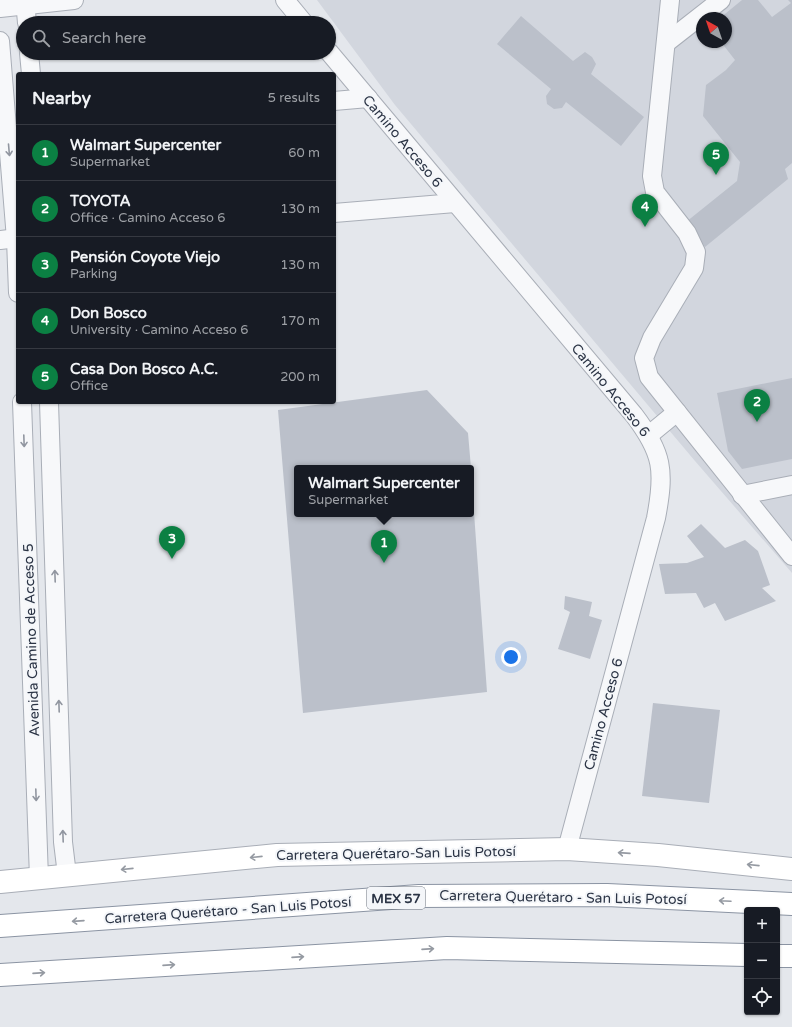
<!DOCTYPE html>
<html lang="en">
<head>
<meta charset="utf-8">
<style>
	:root { --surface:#171b24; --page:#20242c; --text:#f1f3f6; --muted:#9ea1a6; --line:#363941; --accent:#0b8043 }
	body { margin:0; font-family:"Varela Round",sans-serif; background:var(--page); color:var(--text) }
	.controls { position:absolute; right:12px; bottom:12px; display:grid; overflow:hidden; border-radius:4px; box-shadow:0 1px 3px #0004 }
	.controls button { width:36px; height:36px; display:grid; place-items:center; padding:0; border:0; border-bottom:1px solid var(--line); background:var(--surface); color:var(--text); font:20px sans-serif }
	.compass { position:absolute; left:696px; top:12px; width:36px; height:36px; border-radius:50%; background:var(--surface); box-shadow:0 1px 3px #0004; rotate:320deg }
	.you { position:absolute; left:511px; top:657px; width:14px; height:14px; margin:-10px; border:3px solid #fff; border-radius:50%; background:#1a73e8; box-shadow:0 0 0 6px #1a73e833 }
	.badge { display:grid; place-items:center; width:26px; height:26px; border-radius:50%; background:var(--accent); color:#fff; font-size:13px; font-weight:700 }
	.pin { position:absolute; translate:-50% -33px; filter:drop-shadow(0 1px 2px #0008) }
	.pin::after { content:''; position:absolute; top:21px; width:14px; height:12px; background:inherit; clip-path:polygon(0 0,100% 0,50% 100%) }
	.popup { position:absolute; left:294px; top:465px; width:180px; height:52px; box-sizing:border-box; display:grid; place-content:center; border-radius:4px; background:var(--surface); filter:drop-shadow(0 1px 3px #0005); font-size:13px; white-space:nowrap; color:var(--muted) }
	.popup b { font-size:15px; color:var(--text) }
	.popup::after { content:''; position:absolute; left:50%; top:100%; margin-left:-8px; border:8px solid transparent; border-top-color:var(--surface) }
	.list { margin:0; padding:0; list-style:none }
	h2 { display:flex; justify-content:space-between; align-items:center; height:52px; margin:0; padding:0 16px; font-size:17px }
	h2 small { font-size:13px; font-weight:400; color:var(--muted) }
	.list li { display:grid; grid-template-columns:26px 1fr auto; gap:12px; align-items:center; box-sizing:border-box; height:56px; padding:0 16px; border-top:1px solid var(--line) }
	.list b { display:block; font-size:15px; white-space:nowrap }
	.list p { margin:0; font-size:13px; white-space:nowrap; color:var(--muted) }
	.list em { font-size:13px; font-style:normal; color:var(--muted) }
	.icon { flex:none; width:22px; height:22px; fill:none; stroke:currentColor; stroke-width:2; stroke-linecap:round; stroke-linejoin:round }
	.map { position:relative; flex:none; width:792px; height:1027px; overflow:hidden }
	.search { position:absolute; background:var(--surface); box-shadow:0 1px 3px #0004; left:16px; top:16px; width:320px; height:44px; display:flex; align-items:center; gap:10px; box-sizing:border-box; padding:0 14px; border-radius:22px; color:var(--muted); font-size:15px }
	.panel { position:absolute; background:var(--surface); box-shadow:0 1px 3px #0004; left:16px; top:72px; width:320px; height:332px; border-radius:4px }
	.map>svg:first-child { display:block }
	.built { fill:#d2d6de; fill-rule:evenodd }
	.building { fill:#bbc0ca }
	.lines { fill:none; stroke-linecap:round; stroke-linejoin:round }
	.minor-casing { stroke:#a9aeb7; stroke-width:20 }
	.secondary-casing { stroke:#a9aeb7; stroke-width:24 }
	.trunk-casing { stroke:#8b94a3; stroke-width:24 }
	.minor { stroke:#f7f8fa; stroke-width:18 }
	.secondary { stroke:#fff; stroke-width:22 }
	.trunk { stroke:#fff; stroke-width:22 }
	.oneway { stroke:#9196a0 }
	.oneway2 { stroke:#959aa2 }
	.labels { text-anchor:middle; stroke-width:4; stroke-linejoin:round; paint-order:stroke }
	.shield { fill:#f4f6f9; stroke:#676e7b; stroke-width:1 }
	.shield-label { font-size:13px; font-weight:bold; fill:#2b3445 }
	.street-label { font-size:14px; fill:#2b3445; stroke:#f4f6f9 }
</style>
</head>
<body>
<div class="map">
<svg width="792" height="1027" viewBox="0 0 792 1027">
	<rect width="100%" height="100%" fill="#e4e7ec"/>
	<path class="built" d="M 317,0 L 792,0 L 792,573 L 695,461 L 395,105 ZM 702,18 L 726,18 L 726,42 L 702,42 Z"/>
	<g class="building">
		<path d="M 742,0 L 758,0 L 772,17 L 791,3 L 788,0 L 792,0 L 792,163 L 785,169 L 788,179 L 705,247 L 686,222 L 737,181 L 740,162 L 703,116 L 706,85 L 726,70 L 735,60 L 721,42 L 726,42 L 726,18 L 720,18 Z"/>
		<path d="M 521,16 L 573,61 L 585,52 L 592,57 L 596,64 L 591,74 L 644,117 L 621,146 L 566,102 L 562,108 L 554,109 L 547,104 L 546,96 L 551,89 L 497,44 Z"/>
		<path d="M 792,378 L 792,459 L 742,469 L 728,451 L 717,393 Z"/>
		<path d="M 427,390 L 468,433 L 471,468 L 297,468 L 297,514 L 471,514 L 472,485 L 487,692 L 303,713 L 278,410 Z"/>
		<path d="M 701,524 L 725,548 L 745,540 L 758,551 L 770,585 L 762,588 L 776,601 L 725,621 L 715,603 L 704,608 L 696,593 L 665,594 L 659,564 L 687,563 L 704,557 L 687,536 Z"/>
		<path d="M 565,596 L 592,602 L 589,616 L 602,620 L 590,659 L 558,649 L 570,612 L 564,609 Z"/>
		<path d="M 653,703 L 720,710 L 709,803 L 642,796 Z"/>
	</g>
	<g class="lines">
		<g class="minor-casing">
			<g id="minor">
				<path d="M 25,0 L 27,23"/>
				<path d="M 285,0 L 304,23"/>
				<path d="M 670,0 L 652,176 L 655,192 L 687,233 L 696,252 L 694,268 L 652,338 L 644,358 L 649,377 L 792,556"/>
				<path d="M 0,8 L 74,0"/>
				<path d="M 0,41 L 16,239 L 18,293"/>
				<path d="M 666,43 L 721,0"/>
				<path d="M 329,52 L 634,415 C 663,453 665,471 656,518 L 567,849"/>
				<path d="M 29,53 L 31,74"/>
				<path d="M 334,101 L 368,98"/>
				<path d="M 334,213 L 455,203"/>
				<path d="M 0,240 L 18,238"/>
				<path d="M 22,402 L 39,878"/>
				<path d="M 49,402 L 63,842 L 67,875"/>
				<path d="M 649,435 L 677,412"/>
				<path d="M 742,495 L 792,485"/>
			</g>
		</g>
		<g class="secondary-casing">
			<path id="secondary" d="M 0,882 L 277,855 L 567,849 L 658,855 L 792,869"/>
		</g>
		<g class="trunk-casing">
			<g id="trunk">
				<path d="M 0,926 L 419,896 L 607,895 L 792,904"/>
				<path d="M 777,956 L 792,956"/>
				<path d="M 0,975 L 447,948 L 747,955"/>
			</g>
		</g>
		<use href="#minor" class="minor"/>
		<use href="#secondary" class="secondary"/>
		<use href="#trunk" class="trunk"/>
	</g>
	<defs><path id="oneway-shaft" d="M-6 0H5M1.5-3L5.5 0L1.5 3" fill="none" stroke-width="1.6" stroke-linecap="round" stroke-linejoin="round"/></defs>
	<g class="oneway">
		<use href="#oneway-shaft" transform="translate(9 150) rotate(85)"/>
		<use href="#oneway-shaft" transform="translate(24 441) rotate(88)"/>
		<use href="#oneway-shaft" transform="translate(55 576) rotate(-92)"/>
		<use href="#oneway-shaft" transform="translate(59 706) rotate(-92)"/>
		<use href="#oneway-shaft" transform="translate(36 795) rotate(88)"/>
		<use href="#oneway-shaft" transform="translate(63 836) rotate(-92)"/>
	</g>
	<g class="oneway2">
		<use href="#oneway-shaft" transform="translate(624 853) rotate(-176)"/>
		<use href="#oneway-shaft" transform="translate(256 857) rotate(174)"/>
		<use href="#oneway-shaft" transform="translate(753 865) rotate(-174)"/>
		<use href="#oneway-shaft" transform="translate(127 869) rotate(174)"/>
		<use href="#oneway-shaft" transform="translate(725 901) rotate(-177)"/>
		<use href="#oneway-shaft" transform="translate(78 921) rotate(176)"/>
		<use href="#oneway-shaft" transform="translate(428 949) rotate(-4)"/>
		<use href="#oneway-shaft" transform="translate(298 957) rotate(-4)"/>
		<use href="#oneway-shaft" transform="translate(169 965) rotate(-4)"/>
		<use href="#oneway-shaft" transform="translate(39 973) rotate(-4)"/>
	</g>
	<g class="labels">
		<rect class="shield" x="367" y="887" width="58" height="22" rx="3"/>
		<g class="shield-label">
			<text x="396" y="903">MEX 57</text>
		</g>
		<g class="street-label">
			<text transform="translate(403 141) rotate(50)" y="5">Camino Acceso 6</text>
			<text transform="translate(611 390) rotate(51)" y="5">Camino Acceso 6</text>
			<text transform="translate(31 640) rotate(-92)" y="5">Avenida Camino de Acceso 5</text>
			<text transform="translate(603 714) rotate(-75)" y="5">Camino Acceso 6</text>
			<text transform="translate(396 853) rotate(-1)" y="5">Carretera Querétaro-San Luis Potosí</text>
			<text transform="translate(563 897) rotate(1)" y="5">Carretera Querétaro - San Luis Potosí</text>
			<text transform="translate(228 910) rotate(-4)" y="5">Carretera Querétaro - San Luis Potosí</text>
		</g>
	</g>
</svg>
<div class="controls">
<button>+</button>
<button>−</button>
<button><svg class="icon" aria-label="locate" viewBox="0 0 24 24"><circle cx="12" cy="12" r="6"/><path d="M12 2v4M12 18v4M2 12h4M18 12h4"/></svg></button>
</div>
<svg class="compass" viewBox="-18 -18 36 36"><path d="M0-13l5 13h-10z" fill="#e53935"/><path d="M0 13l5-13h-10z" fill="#9ea1a6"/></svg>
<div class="you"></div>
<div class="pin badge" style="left:384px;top:563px">1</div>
<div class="popup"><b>Walmart Supercenter</b>Supermarket</div>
<div class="pin badge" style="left:757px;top:422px">2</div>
<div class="pin badge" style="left:172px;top:559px">3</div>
<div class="pin badge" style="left:645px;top:227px">4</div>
<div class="pin badge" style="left:716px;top:175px">5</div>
<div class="search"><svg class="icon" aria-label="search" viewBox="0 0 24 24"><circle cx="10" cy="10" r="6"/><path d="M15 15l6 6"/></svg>Search here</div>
<section class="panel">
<h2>Nearby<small>5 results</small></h2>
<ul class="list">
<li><span class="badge">1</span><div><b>Walmart Supercenter</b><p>Supermarket</p></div><em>60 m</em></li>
<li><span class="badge">2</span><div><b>TOYOTA</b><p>Office · Camino Acceso 6</p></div><em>130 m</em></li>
<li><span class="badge">3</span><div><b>Pensión Coyote Viejo</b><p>Parking</p></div><em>130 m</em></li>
<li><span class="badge">4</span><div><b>Don Bosco</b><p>University · Camino Acceso 6</p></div><em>170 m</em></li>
<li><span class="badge">5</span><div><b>Casa Don Bosco A.C.</b><p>Office</p></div><em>200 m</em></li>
</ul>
</section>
</div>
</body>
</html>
